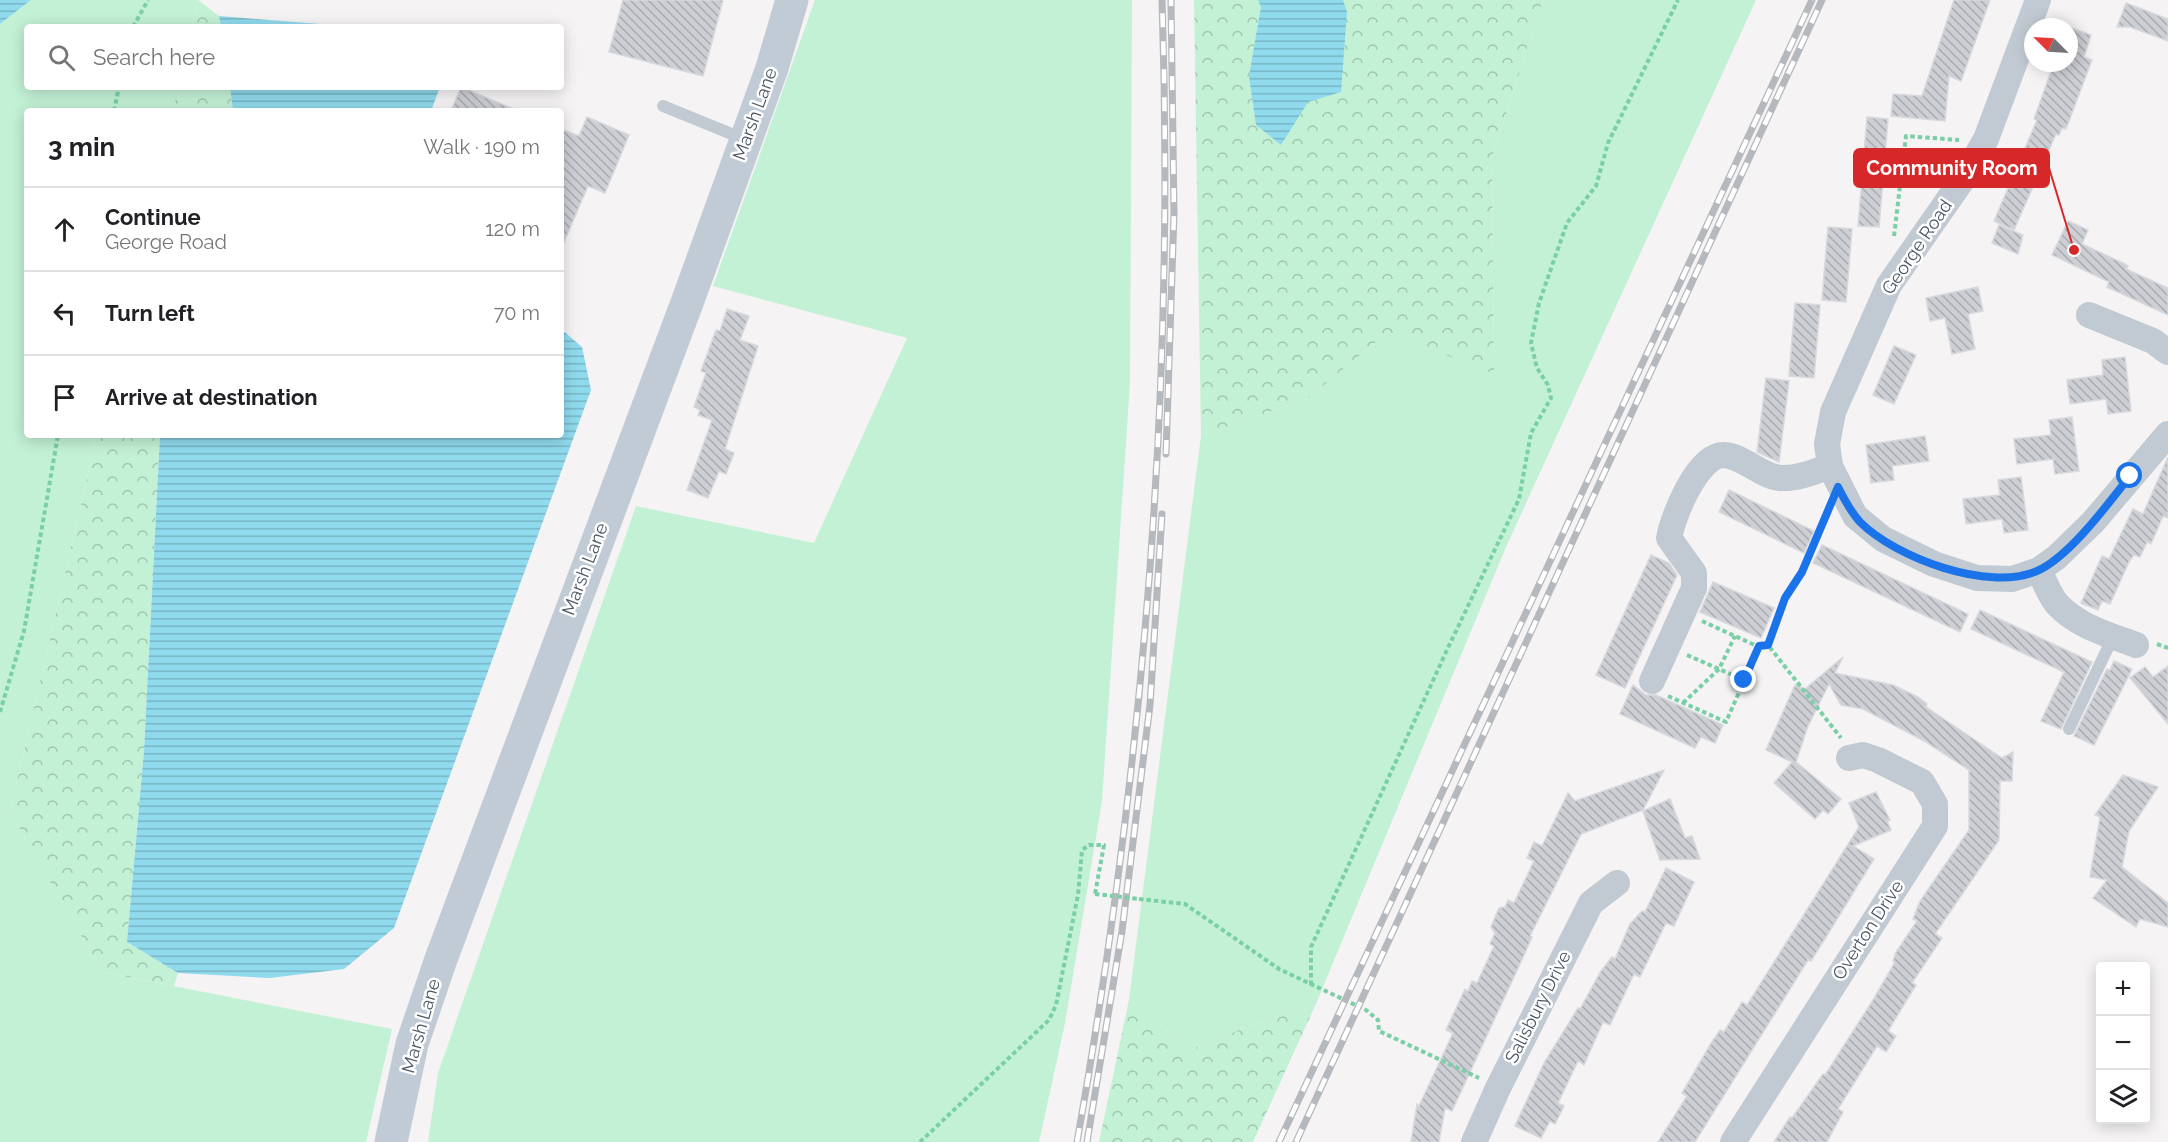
<!DOCTYPE html>
<html lang="en">
<head>
<meta charset="utf-8">
<style>
	:root { --surface:#fff; --page:#f2f2f2; --text:#202124; --muted:#757577; --line:#e0e0e0 }
	body { margin:0; font-family:Raleway,sans-serif; background:var(--page); color:var(--text) }
	.controls { position:absolute; right:18px; bottom:18px; display:grid; overflow:hidden; border-radius:6px; box-shadow:0 3px 15px #0003 }
	.controls button { width:54px; height:54px; display:grid; place-items:center; padding:0; border:0; border-bottom:2px solid var(--line); background:var(--surface); color:var(--text); font:30px sans-serif }
	.compass { position:absolute; left:2024px; top:18px; width:54px; height:54px; border-radius:50%; background:var(--surface); box-shadow:0 3px 15px #0003; rotate:294deg }
	.stop { position:absolute; width:18px; height:18px; margin:-14px; border:4px solid #1a73e8; border-radius:50%; background:#fff }
	.stop.end { background:#1a73e8; border-color:#fff; box-shadow:0 2px 6px #0008 }
	.list { margin:0; padding:0; list-style:none }
	h2 { display:flex; justify-content:space-between; align-items:center; height:78px; margin:0; padding:0 24px; font-size:26px }
	h2 small { font-size:20px; font-weight:400; color:var(--muted) }
	.list li { display:grid; grid-template-columns:39px 1fr auto; gap:18px; align-items:center; box-sizing:border-box; height:84px; padding:0 24px; border-top:2px solid var(--line) }
	.list b { display:block; font-size:22px; white-space:nowrap }
	.list p { margin:0; font-size:20px; white-space:nowrap; color:var(--muted) }
	.list em { font-size:20px; font-style:normal; color:var(--muted) }
	.icon { flex:none; width:33px; height:33px; fill:none; stroke:currentColor; stroke-width:2; stroke-linecap:round; stroke-linejoin:round }
	.map { position:relative; flex:none; width:2168px; height:1142px; overflow:hidden }
	.search { position:absolute; background:var(--surface); box-shadow:0 3px 15px #0003; left:24px; top:24px; width:540px; height:66px; display:flex; align-items:center; gap:15px; box-sizing:border-box; padding:0 21px; border-radius:6px; color:var(--muted); font-size:22px }
	.panel { position:absolute; background:var(--surface); box-shadow:0 3px 15px #0003; left:24px; top:108px; width:540px; height:330px; border-radius:6px }
	.map>svg:first-child { display:block }
	.grass { fill:#c3f1d5 }
	.forest { fill:url(#forest-crowns) }
	.water { fill:url(#water-rules) }
	.building { fill:url(#building-back-hatch); stroke:#d7d9de; stroke-width:1.5 }
	.lines { fill:none; stroke-linecap:round; stroke-linejoin:round }
	.path { stroke:#7ad0a6; stroke-width:4; stroke-dasharray:4.5 3; stroke-linecap:butt }
	.service { stroke:#c1cad2; stroke-width:12 }
	.minor { stroke:#c1cad2; stroke-width:26 }
	.secondary { stroke:#c1cbd6; stroke-width:33 }
	.rail-casing { stroke:#b5b8bd; stroke-width:7 }
	.rail { stroke:#fff; stroke-width:4.5; stroke-dasharray:14; stroke-linecap:butt }
	.path-bridge { stroke:#7ad0a6; stroke-width:4; stroke-dasharray:4.5 3; stroke-linecap:butt }
	.route { stroke:#1a73e8; stroke-width:8 }
	.labels { text-anchor:middle; stroke-width:5; stroke-linejoin:round; paint-order:stroke }
	.street-label { font-size:18px; fill:#4a5661; stroke:#fff }
	.leader { fill:none; stroke:#d62828; stroke-width:2 }
	.callout-dot { fill:#d62828; stroke:#fff; stroke-width:2 }
	.callout { fill:#d62828; stroke:#d62828; stroke-width:2 }
	.callout-label { font-size:20px; text-anchor:middle; font-weight:bold; fill:#fff }
</style>
</head>
<body>
<div class="map">
<svg width="2168" height="1142" viewBox="0 0 2168 1142">
	<defs>
		<pattern id="forest-crowns" width="20" height="18" patternUnits="userSpaceOnUse" patternTransform="scale(1.5)"><rect width="20" height="18" fill="#c3f1d5"/><path d="M2 6a3 3 0 1 1 6 0M12 15a3 3 0 1 1 6 0" fill="none" stroke="#a0c6b0"/></pattern>
		<pattern id="water-rules" width="6" height="5" patternUnits="userSpaceOnUse" patternTransform="scale(1.5)"><rect width="6" height="5" fill="#90daee"/><path d="M0 2.5h6" fill="none" stroke="#78b4c4"/></pattern>
		<pattern id="building-back-hatch" width="6" height="6" patternUnits="userSpaceOnUse" patternTransform="scale(1.5)"><rect width="6" height="6" fill="#cdcfd5"/><path d="M-1 5l2 2M0 0l6 6M5-1l2 2" fill="none" stroke="#a8abb0"/></pattern>
	</defs>
	<rect width="100%" height="100%" fill="#f5f3f3"/>
	<g class="grass">
		<path d="M 31,0 L 198,0 L 192,27 L 27,27 L 27,87 L 178,87 L 173,111 L 27,111 L 27,435 L 97,435 L 10,812 L 102,972 L 392,1029 L 366,1142 L 0,1142 L 0,24 Z"/>
		<path d="M 815,0 L 1132,0 L 1130,383 L 1102,801 L 1065,1023 L 1039,1142 L 428,1142 L 438,1073 L 636,506 L 814,543 L 907,338 L 713,286 Z"/>
		<path d="M 1543,0 L 1756,0 L 1506,547 L 1315,1006 L 1244,1028 L 1190,1050 L 1129,1000 L 1201,436 L 1308,398 L 1388,332 L 1494,373 L 1492,157 Z"/>
	</g>
	<g class="forest">
		<path d="M 198,0 L 219,16 L 221,27 L 192,27 Z"/>
		<path d="M 1194,0 L 1543,0 L 1492,157 L 1494,374 L 1388,332 L 1308,398 L 1201,436 Z"/>
		<path d="M 178,87 L 230,87 L 233,111 L 173,111 Z"/>
		<path d="M 97,435 L 160,435 L 144,751 L 127,942 L 178,973 L 174,986 L 102,972 L 10,812 Z"/>
		<path d="M 1129,1000 L 1190,1050 L 1244,1028 L 1315,1006 L 1253,1142 L 1099,1142 Z"/>
	</g>
	<g class="water">
		<path d="M 0,0 L 31,0 L 0,24 Z"/>
		<path d="M 1258,0 L 1343,0 L 1347,12 L 1341,92 L 1308,102 L 1281,145 L 1256,125 L 1249,76 L 1261,7 Z"/>
		<path d="M 219,16 L 359,27 L 221,27 Z"/>
		<path d="M 230,87 L 440,87 L 431,111 L 233,111 Z"/>
		<path d="M 561,329 L 582,347 L 591,390 L 394,928 L 344,969 L 270,978 L 178,973 L 127,942 L 144,751 L 160,435 L 561,435 Z"/>
	</g>
	<g class="building">
		<path d="M 623,0 L 723,0 L 703,76 L 609,52 Z"/>
		<path d="M 1954,0 L 1990,0 L 1961,81 L 1949,76 L 1945,121 L 1891,116 L 1893,94 L 1922,96 Z"/>
		<path d="M 2126,3 L 2168,19 L 2168,41 L 2130,27 L 2117,27 Z"/>
		<path d="M 2069,27 L 2091,35 L 2084,57 L 2092,60 L 2066,129 L 2062,128 L 2059,135 L 2056,134 L 2014,230 L 1994,221 L 2037,120 L 2034,119 L 2054,63 L 2069,63 Z"/>
		<path d="M 461,87 L 518,111 L 451,111 Z"/>
		<path d="M 587,117 L 629,135 L 605,193 L 588,186 L 561,249 L 561,129 L 579,136 Z"/>
		<path d="M 1867,117 L 1888,119 L 1879,227 L 1858,226 Z"/>
		<path d="M 2068,221 L 2088,230 L 2082,244 L 2125,264 L 2128,266 L 2126,269 L 2168,288 L 2168,315 L 2107,287 L 2109,282 L 2052,255 Z"/>
		<path d="M 1999,225 L 2023,235 L 2018,254 L 1992,243 Z"/>
		<path d="M 1828,227 L 1852,229 L 1846,302 L 1822,300 Z"/>
		<path d="M 1978,287 L 1983,311 L 1968,314 L 1975,349 L 1952,354 L 1945,318 L 1930,321 L 1926,298 Z"/>
		<path d="M 1795,303 L 1820,305 L 1814,378 L 1789,376 Z"/>
		<path d="M 727,309 L 749,316 L 740,340 L 758,346 L 725,449 L 734,453 L 726,474 L 719,471 L 708,498 L 687,490 L 712,420 L 698,415 L 700,410 L 694,407 L 706,373 L 701,371 L 716,330 L 720,331 Z"/>
		<path d="M 1894,346 L 1916,355 L 1894,404 L 1873,395 Z"/>
		<path d="M 2125,357 L 2131,411 L 2108,414 L 2106,399 L 2070,404 L 2067,380 L 2103,375 L 2102,360 Z"/>
		<path d="M 1766,378 L 1789,381 L 1779,462 L 1757,452 Z"/>
		<path d="M 2072,417 L 2079,471 L 2055,474 L 2053,459 L 2017,464 L 2014,439 L 2051,435 L 2049,420 Z"/>
		<path d="M 1925,436 L 1929,461 L 1892,466 L 1894,480 L 1871,483 L 1866,445 Z"/>
		<path d="M 2168,457 L 2168,518 L 2163,516 L 2151,544 L 2147,542 L 2140,557 L 2134,555 L 2129,562 L 2110,604 L 2102,601 L 2098,610 L 2081,603 L 2102,556 L 2109,559 L 2133,509 L 2143,514 Z"/>
		<path d="M 2021,477 L 2028,530 L 2004,533 L 2002,519 L 1966,524 L 1963,499 L 2000,495 L 1998,480 Z"/>
		<path d="M 1729,490 L 1814,531 L 1804,553 L 1719,512 Z"/>
		<path d="M 1822,545 L 1968,614 L 1960,632 L 1813,563 Z"/>
		<path d="M 1651,555 L 1669,563 L 1677,575 L 1625,688 L 1596,675 Z"/>
		<path d="M 1713,582 L 1774,608 L 1761,638 L 1700,612 Z"/>
		<path d="M 1980,610 L 2092,662 L 2061,729 L 2041,721 L 2064,672 L 1971,629 Z"/>
		<path d="M 1843,657 L 1835,673 L 1893,685 L 1918,697 L 1927,704 L 1926,707 L 2002,758 L 2013,752 L 2012,781 L 2000,781 L 1999,840 L 1935,934 L 1942,938 L 1912,983 L 1916,985 L 1888,1031 L 1896,1036 L 1886,1052 L 1877,1046 L 1838,1109 L 1843,1112 L 1827,1142 L 1774,1142 L 1790,1117 L 1792,1118 L 1823,1074 L 1825,1075 L 1873,1000 L 1895,962 L 1893,961 L 1896,952 L 1917,921 L 1913,919 L 1920,901 L 1969,830 L 1969,770 L 1926,742 L 1863,709 L 1841,705 L 1829,684 L 1808,726 L 1796,762 L 1841,799 L 1828,814 L 1823,810 L 1815,819 L 1774,783 L 1792,762 L 1766,750 L 1795,685 L 1805,689 Z"/>
		<path d="M 2114,661 L 2132,669 L 2094,745 L 2074,736 L 2107,669 L 2110,670 Z"/>
		<path d="M 2168,666 L 2168,724 L 2130,678 L 2145,667 L 2153,677 Z"/>
		<path d="M 1633,685 L 1646,695 L 1656,695 L 1723,725 L 1715,743 L 1701,737 L 1695,748 L 1620,714 Z"/>
		<path d="M 1664,770 L 1643,810 L 1581,834 L 1530,936 L 1532,937 L 1525,953 L 1452,1111 L 1445,1108 L 1439,1142 L 1411,1142 L 1417,1104 L 1419,1106 L 1453,1033 L 1446,1030 L 1465,989 L 1468,991 L 1472,981 L 1477,983 L 1494,946 L 1490,944 L 1495,933 L 1491,927 L 1499,908 L 1505,907 L 1508,900 L 1514,903 L 1534,861 L 1527,858 L 1534,842 L 1542,846 L 1568,793 L 1575,801 Z"/>
		<path d="M 2123,775 L 2158,787 L 2129,831 L 2122,867 L 2168,903 L 2168,927 L 2140,919 L 2136,927 L 2093,898 L 2107,880 L 2090,877 L 2100,817 L 2095,815 Z"/>
		<path d="M 1876,792 L 1890,820 L 1887,821 L 1891,830 L 1853,846 L 1874,859 L 1823,942 L 1811,961 L 1808,960 L 1695,1142 L 1658,1142 L 1687,1096 L 1682,1093 L 1710,1045 L 1720,1030 L 1724,1032 L 1742,1002 L 1747,1005 L 1859,827 L 1849,803 Z"/>
		<path d="M 1670,799 L 1685,838 L 1692,836 L 1700,859 L 1660,860 L 1643,811 Z"/>
		<path d="M 1666,868 L 1694,882 L 1674,926 L 1666,923 L 1640,977 L 1634,974 L 1610,1025 L 1603,1022 L 1584,1065 L 1578,1061 L 1558,1103 L 1564,1106 L 1555,1124 L 1550,1121 L 1541,1138 L 1515,1126 L 1544,1063 L 1578,1008 L 1580,1009 L 1601,971 L 1612,957 L 1615,959 L 1630,924 L 1642,911 L 1645,912 Z"/>
	</g>
	<g class="lines">
		<g class="path">
			<path d="M 133,27 L 148,0"/>
			<path d="M 114,111 L 119,87"/>
			<path d="M 1894,236 L 1906,136 L 1959,140"/>
			<path d="M 1828,511 L 1802,572 L 1785,599 L 1768,645 L 1841,738"/>
			<path d="M 1702,621 L 1759,647 L 1768,645"/>
			<path d="M 2157,644 L 2168,648"/>
			<path d="M 1687,655 L 1744,680"/>
			<path d="M 1668,696 L 1726,722 L 1759,647"/>
			<path d="M 1683,703 L 1719,669 L 1735,636"/>
			<path d="M 0,712 L 24,631 L 58,435"/>
			<path d="M 1139,899 L 1185,904 L 1279,969 L 1366,1010 L 1378,1020 L 1379,1031 L 1479,1078"/>
			<path d="M 1311,985 L 1311,947 L 1446,652 L 1519,499 L 1531,433 L 1551,398 L 1548,385 L 1537,368 L 1531,343 L 1539,303 L 1567,223 L 1596,186 L 1608,143 L 1678,0"/>
			<path d="M 920,1142 L 1049,1020 L 1056,1005 L 1078,895 L 1082,850 L 1089,845 L 1104,845 L 1095,894"/>
		</g>
		<g class="service">
			<path d="M 663,106 L 744,139"/>
			<path d="M 2069,729 L 2113,637"/>
		</g>
		<g class="minor">
			<path d="M 2038,0 L 1986,139 L 1965,176 L 1889,285 L 1833,412 L 1827,444 L 1830,466 L 1855,516 L 1883,539 L 1934,564 L 1977,578 L 2012,579 L 2039,570 L 2057,557 L 2093,522 L 2168,434"/>
			<path d="M 2089,315 L 2153,341 L 2168,352"/>
			<path d="M 2039,570 C 2044,580 2049,595 2057,604 C 2077,626 2109,635 2136,645"/>
			<path d="M 1652,681 L 1694,588 L 1694,573 L 1669,538 C 1673,516 1698,453 1725,455 C 1744,457 1761,476 1780,478 C 1797,479 1814,472 1830,466"/>
			<path d="M 1474,1142 L 1498,1088 L 1591,903 L 1617,883"/>
			<path d="M 1733,1142 L 1935,826 L 1935,804 L 1922,782 L 1878,760 L 1863,755 L 1849,758"/>
		</g>
		<path class="secondary" d="M 391,1142 L 412,1044 L 441,959 L 688,300 L 772,68 L 792,0"/>
		<g class="rail-casing">
			<g id="rail">
				<path d="M 1166,454 L 1174,213 L 1171,0"/>
				<path d="M 1077,1142 C 1144,766 1175,382 1162,0"/>
				<path d="M 1087,1142 L 1122,931 L 1150,705 L 1162,514"/>
				<path d="M 1279,1142 L 1812,0"/>
				<path d="M 1296,1142 L 1822,0"/>
			</g>
		</g>
		<use href="#rail" class="rail"/>
		<path class="path-bridge" d="M 1095,894 L 1139,899"/>
	</g>
	<g class="lines">
		<path class="route" d="M 1744,680 L 1759,646 L 1768,645 L 1785,598 L 1802,572 L 1838,487 C 1844,499 1850,511 1860,522 C 1896,558 1988,592 2037,571 C 2069,557 2108,504 2130,476"/>
	</g>
	<g class="labels">
		<g class="street-label">
			<text transform="translate(755 114) rotate(-70)" y="6">Marsh Lane</text>
			<text transform="translate(1917 247) rotate(-56)" y="6">George Road</text>
			<text transform="translate(585 569) rotate(-69)" y="6">Marsh Lane</text>
			<text transform="translate(1868 930) rotate(-57)" y="6">Overton Drive</text>
			<text transform="translate(1538 1007) rotate(-63)" y="6">Salisbury Drive</text>
			<text transform="translate(421 1026) rotate(-74)" y="6">Marsh Lane</text>
		</g>
	</g>
	<path class="leader" d="M2074 250L2049 168"/>
	<circle class="callout-dot" cx="2074" cy="250" r="6"/>
	<rect class="callout" x="1854" y="149" width="195" height="38" rx="6"/>
	<g class="callout-label">
		<text x="1952" y="175">Community Room</text>
	</g>
</svg>
<div class="controls">
<button>+</button>
<button>−</button>
<button><svg class="icon" aria-label="layers" viewBox="0 0 24 24"><path d="M12 4l9 5-9 5-9-5zM3 14l9 5 9-5"/></svg></button>
</div>
<svg class="compass" viewBox="-18 -18 36 36"><path d="M0-13l5 13h-10z" fill="#e53935"/><path d="M0 13l5-13h-10z" fill="#757577"/></svg>
<div class="stop" style="left:2130px;top:476px"></div>
<div class="stop end" style="left:1744px;top:680px"></div>
<div class="search"><svg class="icon" aria-label="search" viewBox="0 0 24 24"><circle cx="10" cy="10" r="6"/><path d="M15 15l6 6"/></svg>Search here</div>
<section class="panel">
<h2>3 min<small>Walk · 190 m</small></h2>
<ul class="list">
<li><svg class="icon" aria-label="ahead" viewBox="0 0 24 24"><path d="M12 20V5M6 11l6-6 6 6"/></svg><div><b>Continue</b><p>George Road</p></div><em>120 m</em></li>
<li><svg class="icon" aria-label="left" viewBox="0 0 24 24"><path d="M17 20v-9H6M10 6l-5 5 5 5"/></svg><div><b>Turn left</b></div><em>70 m</em></li>
<li><svg class="icon" aria-label="arrive" viewBox="0 0 24 24"><path d="M6 21V4h12l-3 4 3 4H6"/></svg><div><b>Arrive at destination</b></div></li>
</ul>
</section>
</div>
</body>
</html>
